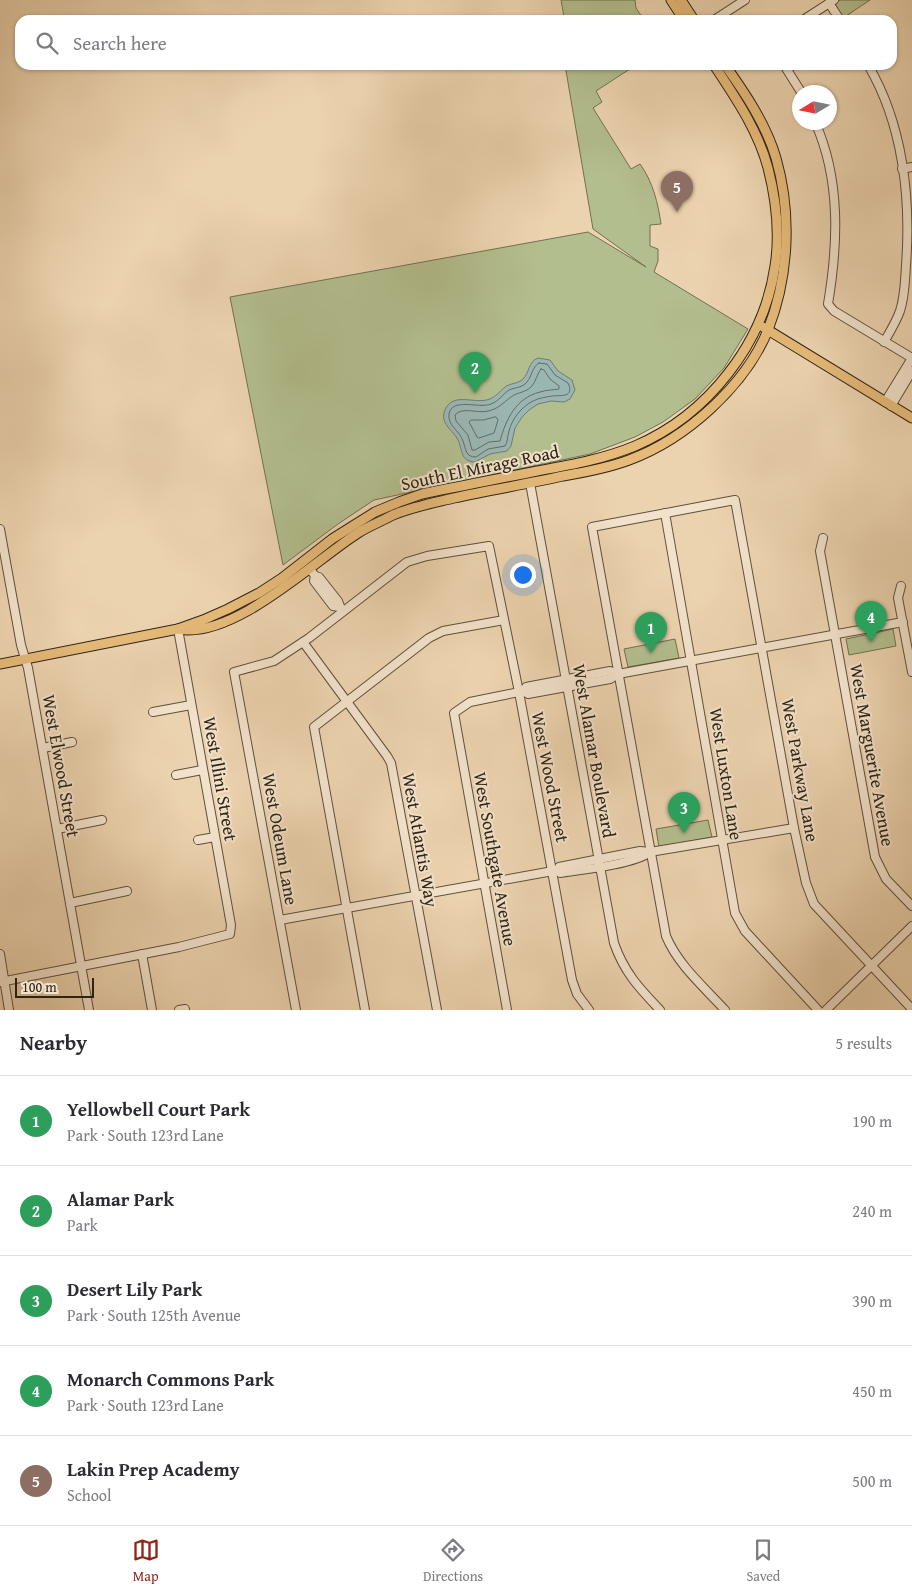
<!DOCTYPE html>
<html lang="en">
<head>
<meta charset="utf-8">
<style>
	:root { --surface:#fff; --page:#f2f2f3; --text:#2b2b33; --muted:#7c7c81; --line:#e1e1e2; --accent:#8f2418 }
	body { margin:0; font-family:"Gentium Book Plus",serif; background:var(--page); color:var(--text) }
	.compass { position:absolute; left:792px; top:85px; width:45px; height:45px; border-radius:50%; background:var(--surface); box-shadow:0 1px 4px #0004; rotate:260deg }
	.scale { position:absolute; left:15px; bottom:12px; width:79px; box-sizing:border-box; padding-left:5px; border:2px solid #2e2416; border-top:0; font-size:14px; line-height:18px; white-space:nowrap; color:#2e2416; -webkit-text-stroke:4px #f3e2cb; paint-order:stroke }
	.you { position:absolute; left:522px; top:574px; width:18px; height:18px; margin:-12px; border:4px solid #fff; border-radius:50%; background:#1a73e8; box-shadow:0 0 0 8px #1a73e833 }
	.badge { display:grid; place-items:center; width:32px; height:32px; border-radius:50%; background:var(--accent); color:#fff; font-size:16px; font-weight:700 }
	.pin { position:absolute; translate:-50% -41px; filter:drop-shadow(0 1px 2px #0008) }
	.pin::after { content:''; position:absolute; top:26px; width:18px; height:15px; background:inherit; clip-path:polygon(0 0,100% 0,50% 100%) }
	.list { margin:0; padding:0; list-style:none }
	h2 { display:flex; justify-content:space-between; align-items:center; height:65px; margin:0; padding:0 20px; font-size:21px }
	h2 small { font-size:16px; font-weight:400; color:var(--muted) }
	.list li { display:grid; grid-template-columns:32px 1fr auto; gap:15px; align-items:center; box-sizing:border-box; height:90px; padding:0 20px; border-top:1px solid var(--line) }
	.list b { display:block; font-size:19px; white-space:nowrap }
	.list p { margin:0; font-size:16px; white-space:nowrap; color:var(--muted) }
	.list em { font-size:16px; font-style:normal; color:var(--muted) }
	.icon { flex:none; width:28px; height:28px; fill:none; stroke:currentColor; stroke-width:2; stroke-linecap:round; stroke-linejoin:round }
	.map { position:relative; flex:none; width:912px; height:1010px; overflow:hidden }
	.search { position:absolute; background:var(--surface); box-shadow:0 1px 4px #0004; left:15px; right:15px; top:15px; height:55px; display:flex; align-items:center; gap:12px; box-sizing:border-box; padding:0 18px; border-radius:15px; color:var(--muted); font-size:19px }
	.sheet { height:515px; background:var(--surface) }
	nav { display:flex; justify-content:space-around; align-items:center; box-sizing:border-box; height:70px; border-top:1px solid var(--line); background:var(--surface); font-size:14px; color:var(--muted) }
	nav a { display:grid; justify-items:center; gap:2px }
	nav .on { color:var(--accent) }
	.map>svg:first-child { display:block }
	.green { fill:#b3be8e; stroke:#707152 }
	.water { fill:#9ab6b3; stroke:#6f7c74 }
	.lines { fill:none; stroke-linecap:round; stroke-linejoin:round }
	.shore { stroke:#646d64; stroke-width:1 }
	.minor-casing { stroke:#5e503c; stroke-width:10 }
	.major-casing { stroke:#2e2416; stroke-width:11 }
	.minor { stroke:#f3e2cb; stroke-width:8 }
	.major { stroke:#e6ba78; stroke-width:9 }
	.labels { text-anchor:middle; stroke-width:4; stroke-linejoin:round; paint-order:stroke }
	.street-label { font-size:18px; fill:#2e2416; stroke:#f3e2cb }
</style>
</head>
<body>
<div class="map">
<svg width="912" height="1010" viewBox="0 0 912 1010">
	<rect width="100%" height="100%" fill="#ecd3af"/>
	<filter id="stains"><feTurbulence type="fractalNoise" baseFrequency=".004" numOctaves="4"/><feColorMatrix values="0 0 0 0 .2 0 0 0 0 .09 0 0 0 0 .02 0 0 0 .5 -.17"/></filter>
	<radialGradient id="worn" r=".72"><stop offset=".6" stop-color="#630" stop-opacity="0"/><stop offset="1" stop-color="#630" stop-opacity=".3"/></radialGradient>
	<g class="green">
		<path d="M 561,0 L 635,0 L 636,8 L 644,20 L 558,20 L 558,19 L 564,17 Z"/>
		<path d="M 840,0 L 870,0 L 843,18 L 834,4 Z"/>
		<path d="M 565,65 L 636,65 L 596,91 L 602,102 L 593,108 L 631,169 L 640,164 C 653,182 658,203 661,224 L 650,225 L 650,246 L 658,249 L 658,261 L 654,272 L 748,329 L 724,368 L 695,399 L 663,422 L 635,437 L 590,454 L 374,500 L 338,524 L 283,565 L 230,297 L 588,232 L 646,267 L 593,229 Z"/>
		<path d="M 893,629 L 896,646 L 849,655 L 846,639 Z"/>
		<path d="M 675,639 L 679,658 L 628,667 L 624,649 Z"/>
		<path d="M 708,820 L 712,837 L 659,847 L 656,829 Z"/>
	</g>
	<path class="water" d="M 538,358 L 550,360 L 558,371 L 572,380 L 575,390 L 570,399 L 564,402 L 551,401 L 538,404 L 529,410 L 522,417 L 515,428 L 511,446 L 507,451 L 490,454 L 475,462 C 460,461 463,451 458,440 C 453,430 439,423 445,410 C 453,391 475,405 490,399 C 497,396 500,391 505,387 C 510,383 518,384 523,379 C 530,372 528,362 538,358 Z"/>
	<g class="lines">
		<g class="shore">
			<path d="M 539,363 L 547,364 L 555,375 L 568,383 C 575,398 561,395 552,396 C 546,397 539,398 533,401 C 521,407 512,419 509,431 C 507,437 508,442 505,446 L 488,449 L 476,457 C 465,457 466,449 463,441 C 460,431 447,425 449,414 C 452,397 479,409 491,404 C 499,401 503,394 509,390 C 516,387 522,388 527,382 C 532,376 532,367 539,363 Z"/>
			<path d="M 541,369 L 544,370 L 550,379 L 559,386 L 559,389 C 553,390 546,390 540,392 C 516,398 506,419 500,441 L 489,442 L 475,450 L 472,450 L 468,435 L 456,421 L 455,415 C 462,406 478,414 488,411 C 498,409 503,403 511,397 C 517,392 526,393 532,386 C 536,381 537,374 541,369 Z"/>
			<path d="M 496,417 L 498,420 L 494,433 L 479,438 L 477,437 L 469,422 L 471,420 L 483,420 Z"/>
		</g>
		<g class="minor-casing">
			<g id="minor">
				<path d="M 829,3 L 840,20"/>
				<path d="M 714,20 L 745,0"/>
				<path d="M 803,20 L 834,0"/>
				<path d="M 784,65 L 801,92"/>
				<path d="M 868,65 C 903,124 911,198 906,265 C 905,280 905,296 900,311 C 896,322 890,332 884,342"/>
				<path d="M 815,122 C 841,180 838,244 828,304 L 834,311 L 912,358"/>
				<path d="M 902,169 L 912,167"/>
				<path d="M 885,402 L 912,358"/>
				<path d="M 891,406 L 912,371"/>
				<path d="M 530,483 L 614,943 C 624,972 639,988 660,1010"/>
				<path d="M 665,513 L 735,913 L 745,931 L 818,1010"/>
				<path d="M 0,529 L 21,645 L 28,668 L 89,1010"/>
				<path d="M 823,538 L 820,551 L 875,857 L 886,879 L 912,906"/>
				<path d="M 310,569 L 315,576 L 314,581 L 333,606 L 339,607"/>
				<path d="M 315,576 L 319,577 L 338,601 L 341,609"/>
				<path d="M 901,586 L 898,598 L 912,672"/>
				<path d="M 303,642 L 387,756 L 391,763 L 437,1010"/>
				<path d="M 524,691 L 528,694 L 610,679 L 618,674 L 903,622"/>
				<path d="M 153,712 L 191,705"/>
				<path d="M 43,748 L 72,742"/>
				<path d="M 176,775 L 202,770"/>
				<path d="M 57,829 L 102,820"/>
				<path d="M 198,840 L 215,837"/>
				<path d="M 558,871 L 559,867 L 640,851 L 650,852 L 794,828"/>
				<path d="M 70,903 L 127,891"/>
				<path d="M 280,920 L 553,871 L 558,871 L 560,873 C 581,870 635,864 650,852"/>
				<path d="M 0,954 L 9,1010"/>
				<path d="M 142,954 L 152,1010"/>
				<path d="M 0,982 L 179,947 L 230,934 L 231,925 L 178,629"/>
				<path d="M 179,1010 L 185,1009"/>
				<path d="M 296,1010 L 234,672 L 274,661 L 309,638 L 407,562 L 427,556 L 489,546 L 519,692 L 572,980 L 577,994 L 589,1010"/>
				<path d="M 365,1010 L 314,727 L 429,638 L 443,631 L 504,620"/>
				<path d="M 507,1010 L 454,713 L 470,702 L 524,691 L 526,687 L 610,671 L 618,674"/>
				<path d="M 725,1010 C 704,987 678,965 666,936 L 592,527 L 735,500 L 794,828 L 806,883 L 814,904 L 912,1009"/>
				<path d="M 826,1010 L 912,926"/>
			</g>
		</g>
		<g class="major-casing">
			<g id="major">
				<path d="M 671,0 L 684,20"/>
				<path d="M 681,0 L 694,20"/>
				<path d="M 763,327 L 912,418"/>
				<path d="M 178,629 C 233,640 314,561 358,533 C 369,526 382,521 393,515 C 412,507 433,503 454,498 C 490,490 527,484 563,476 C 586,472 608,468 629,460 C 686,439 745,386 768,330 C 789,276 792,214 776,158 C 766,124 745,93 725,65"/>
				<path d="M 0,664 L 178,629 L 203,620 L 228,609 L 259,593 L 282,578 L 332,539 L 375,512 L 399,502 L 422,494 C 460,486 498,479 537,471 C 570,465 604,459 635,446 C 708,415 764,343 775,266 C 780,234 776,199 768,168 C 758,130 735,97 714,65"/>
			</g>
		</g>
		<use href="#minor" class="minor"/>
		<use href="#major" class="major"/>
	</g>
	<g class="labels">
		<g class="street-label">
			<text transform="translate(480 468) rotate(-12)" y="6">South El Mirage Road</text>
			<text transform="translate(594 751) rotate(80)" y="6">West Alamar Boulevard</text>
			<text transform="translate(872 755) rotate(80)" y="6">West Marguerite Avenue</text>
			<text transform="translate(61 766) rotate(80)" y="6">West Elwood Street</text>
			<text transform="translate(800 770) rotate(80)" y="6">West Parkway Lane</text>
			<text transform="translate(726 774) rotate(81)" y="6">West Luxton Lane</text>
			<text transform="translate(550 777) rotate(79)" y="6">West Wood Street</text>
			<text transform="translate(220 779) rotate(80)" y="6">West Illini Street</text>
			<text transform="translate(280 839) rotate(80)" y="6">West Odeum Lane</text>
			<text transform="translate(420 840) rotate(80)" y="6">West Atlantis Way</text>
			<text transform="translate(495 859) rotate(80)" y="6">West Southgate Avenue</text>
		</g>
	</g>
	<rect width="100%" height="100%" filter="url(#stains)"/>
	<rect width="100%" height="100%" fill="url(#worn)"/>
</svg>
<svg class="compass" viewBox="-18 -18 36 36"><path d="M0-13l5 13h-10z" fill="#e53935"/><path d="M0 13l5-13h-10z" fill="#7c7c81"/></svg>
<div class="scale">100 m</div>
<div class="you"></div>
<div class="pin badge" style="left:651px;top:653px;background:#2e9e5b">1</div>
<div class="pin badge" style="left:475px;top:393px;background:#2e9e5b">2</div>
<div class="pin badge" style="left:684px;top:833px;background:#2e9e5b">3</div>
<div class="pin badge" style="left:871px;top:642px;background:#2e9e5b">4</div>
<div class="pin badge" style="left:677px;top:212px;background:#8d6e63">5</div>
<div class="search"><svg class="icon" aria-label="search" viewBox="0 0 24 24"><circle cx="10" cy="10" r="6"/><path d="M15 15l6 6"/></svg>Search here</div>
</div>
<section class="sheet">
<h2>Nearby<small>5 results</small></h2>
<ul class="list">
<li><span class="badge" style="background:#2e9e5b">1</span><div><b>Yellowbell Court Park</b><p>Park · South 123rd Lane</p></div><em>190 m</em></li>
<li><span class="badge" style="background:#2e9e5b">2</span><div><b>Alamar Park</b><p>Park</p></div><em>240 m</em></li>
<li><span class="badge" style="background:#2e9e5b">3</span><div><b>Desert Lily Park</b><p>Park · South 125th Avenue</p></div><em>390 m</em></li>
<li><span class="badge" style="background:#2e9e5b">4</span><div><b>Monarch Commons Park</b><p>Park · South 123rd Lane</p></div><em>450 m</em></li>
<li><span class="badge" style="background:#8d6e63">5</span><div><b>Lakin Prep Academy</b><p>School</p></div><em>500 m</em></li>
</ul>
</section>
<nav>
<a class="on"><svg class="icon" aria-label="map" viewBox="0 0 24 24"><path d="M3 6l6-2 6 2 6-2v14l-6 2-6-2-6 2zM9 4v14M15 6v14"/></svg>Map</a>
<a><svg class="icon" aria-label="directions" viewBox="0 0 24 24"><path d="M12 3l9 9-9 9-9-9zM9 14v-3h6M13 9l2 2-2 2"/></svg>Directions</a>
<a><svg class="icon" aria-label="saved" viewBox="0 0 24 24"><path d="M7 4h10v16l-5-4-5 4z"/></svg>Saved</a>
</nav>
</body>
</html>
